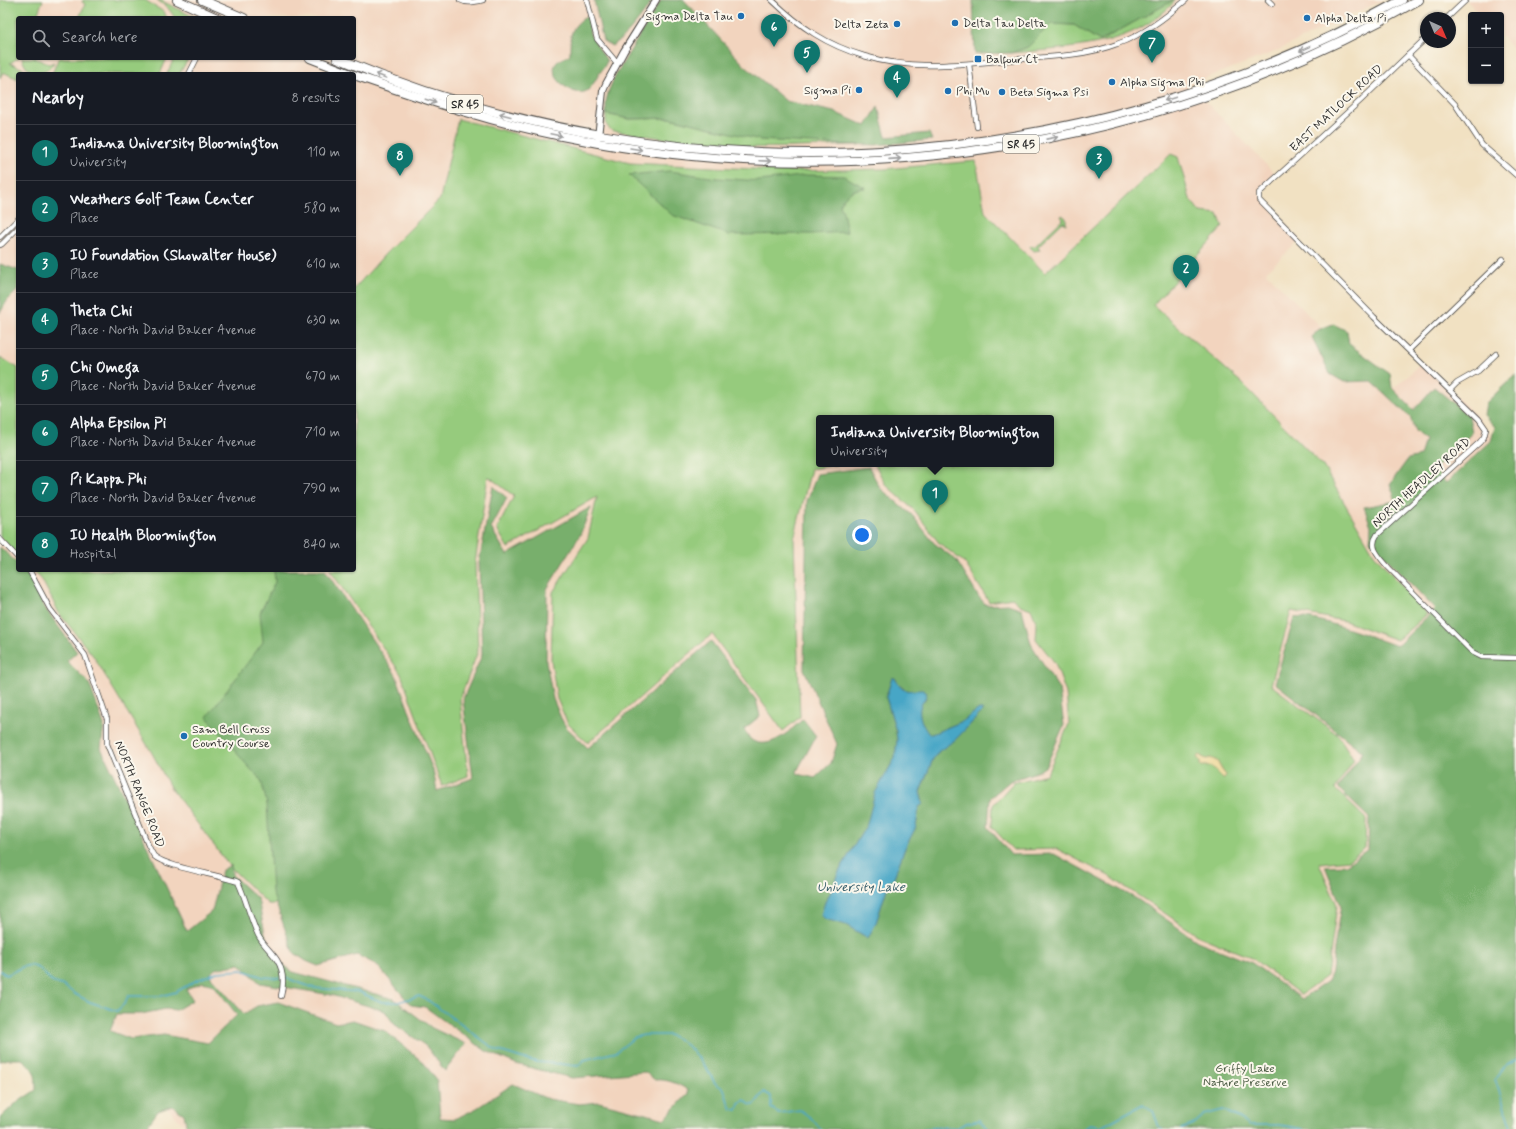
<!DOCTYPE html>
<html lang="en">
<head>
<meta charset="utf-8">
<style>
	:root { --surface:#171b24; --page:#242831; --text:#f1f3f6; --muted:#9ea1a6; --line:#363941; --accent:#0f766e }
	body { margin:0; font-family:Mynerve,sans-serif; background:var(--page); color:var(--text) }
	.controls { position:absolute; right:12px; top:12px; display:grid; overflow:hidden; border-radius:4px; box-shadow:0 1px 3px #0004 }
	.controls button { width:36px; height:36px; display:grid; place-items:center; padding:0; border:0; border-bottom:1px solid var(--line); background:var(--surface); color:var(--text); font:20px sans-serif }
	.compass { position:absolute; left:1420px; top:12px; width:36px; height:36px; border-radius:50%; background:var(--surface); box-shadow:0 1px 3px #0004; rotate:136deg }
	.you { position:absolute; left:862px; top:535px; width:14px; height:14px; margin:-10px; border:3px solid #fff; border-radius:50%; background:#1a73e8; box-shadow:0 0 0 6px #1a73e833 }
	.badge { display:grid; place-items:center; width:26px; height:26px; border-radius:50%; background:var(--accent); color:#fff; font-size:13px; font-weight:700 }
	.pin { position:absolute; translate:-50% -33px; filter:drop-shadow(0 1px 2px #0008) }
	.pin::after { content:''; position:absolute; top:21px; width:14px; height:12px; background:inherit; clip-path:polygon(0 0,100% 0,50% 100%) }
	.popup { position:absolute; left:816px; top:415px; width:238px; height:52px; box-sizing:border-box; display:grid; place-content:center; border-radius:4px; background:var(--surface); filter:drop-shadow(0 1px 3px #0005); font-size:13px; white-space:nowrap; color:var(--muted) }
	.popup b { font-size:15px; color:var(--text) }
	.popup::after { content:''; position:absolute; left:50%; top:100%; margin-left:-8px; border:8px solid transparent; border-top-color:var(--surface) }
	.list { margin:0; padding:0; list-style:none }
	h2 { display:flex; justify-content:space-between; align-items:center; height:52px; margin:0; padding:0 16px; font-size:17px }
	h2 small { font-size:13px; font-weight:400; color:var(--muted) }
	.list li { display:grid; grid-template-columns:26px 1fr auto; gap:12px; align-items:center; box-sizing:border-box; height:56px; padding:0 16px; border-top:1px solid var(--line) }
	.list b { display:block; font-size:15px; white-space:nowrap }
	.list p { margin:0; font-size:13px; white-space:nowrap; color:var(--muted) }
	.list em { font-size:13px; font-style:normal; color:var(--muted) }
	.icon { flex:none; width:22px; height:22px; fill:none; stroke:currentColor; stroke-width:2; stroke-linecap:round; stroke-linejoin:round }
	.map { position:relative; flex:none; width:1516px; height:1129px; overflow:hidden }
	.search { position:absolute; background:var(--surface); box-shadow:0 1px 3px #0004; left:16px; top:16px; width:340px; height:44px; display:flex; align-items:center; gap:10px; box-sizing:border-box; padding:0 14px; border-radius:4px; color:var(--muted); font-size:15px }
	.panel { position:absolute; background:var(--surface); box-shadow:0 1px 3px #0004; left:16px; top:72px; width:340px; height:500px; border-radius:4px }
	.map>svg:first-child { display:block }
	.built { fill:#f2d4be; fill-rule:evenodd }
	.green { fill:#96cb7d; stroke:#607b54 }
	.forest { fill:#78af6c; stroke:#526d4c; fill-rule:evenodd }
	.sand { fill:#eeda9e; stroke:#8c8264 }
	.water { fill:#47a6c6; stroke:#396878 }
	.lines { fill:none; stroke-linecap:round; stroke-linejoin:round }
	.stream { stroke:#47a6c6; stroke-width:1.5 }
	.street-casing { stroke:#494642; stroke-width:6 }
	.secondary-casing { stroke:#494642; stroke-width:8 }
	.highway-casing { stroke:#494642; stroke-width:10 }
	.street { stroke:#fff; stroke-width:4.5 }
	.secondary { stroke:#fff; stroke-width:6 }
	.highway { stroke:#fff; stroke-width:8 }
	.oneway { stroke:#a0a0a0 }
	.poi-dot { fill:#1f6fb2; stroke:#fbf7ec; stroke-width:1.5 }
	.labels { text-anchor:middle; stroke-width:4; stroke-linejoin:round; paint-order:stroke }
	.shield { fill:#fbf7ec; stroke:#696865; stroke-width:1 }
	.shield-label { font-size:11px; font-weight:bold; fill:#2b2b2b }
	.poi-label { font-size:12px; fill:#2b2b2b; stroke:#fbf7ec; text-anchor:start }
	.street-label { font-size:12px; fill:#2b2b2b; stroke:#fbf7ec }
	.park-label { font-size:12px; fill:#4b5b44; stroke:#fbf7ec }
	.water-label { font-size:13px; font-style:italic; fill:#365c69; stroke:#fbf7ec }
</style>
</head>
<body>
<div class="map">
<svg width="1516" height="1129" viewBox="0 0 1516 1129">
	<rect width="100%" height="100%" fill="#fbf7ec"/>
	<filter id="ink" filterUnits="userSpaceOnUse"><feTurbulence type="fractalNoise" baseFrequency=".025" numOctaves="2"/><feDisplacementMap in="SourceGraphic" scale="8" xChannelSelector="R" yChannelSelector="G"/><feConvolveMatrix kernelMatrix="1 2 1 2 8 2 1 2 1" color-interpolation-filters="sRGB"/></filter>
	<filter id="wash" filterUnits="userSpaceOnUse"><feTurbulence type="fractalNoise" baseFrequency=".012" numOctaves="4" result="noise"/><feDisplacementMap in="SourceGraphic" scale="16" xChannelSelector="R" yChannelSelector="G"/><feGaussianBlur stdDeviation="0.9" result="paint"/><feColorMatrix in="noise" values="0 0 0 0 0 0 0 0 0 0 0 0 0 0 0 0 0 1.4 0 .05"/><feComposite in="paint" operator="in"/></filter>
	<g filter="url(#wash)">
		<rect width="100%" height="100%" fill="#f1e1c2"/>
		<g class="built">
			<path d="M 0,0 L 1383,0 L 1272,53 L 1189,84 L 1274,173 L 1259,193 L 1299,241 L 1266,272 L 1387,394 L 1422,363 L 1479,419 L 1490,435 L 1516,456 L 1516,1055 L 1107,1129 L 188,1129 L 36,974 L 0,977 ZM 18,18 L 354,18 L 354,58 L 18,58 ZM 18,74 L 354,74 L 354,570 L 18,570 ZM 819,418 L 1051,418 L 1051,464 L 819,464 Z"/>
			<path d="M 1466,0 L 1516,0 L 1516,51 L 1501,36 L 1501,15 L 1481,15 Z"/>
		</g>
		<g class="green">
			<path d="M 0,0 L 43,0 L 36,18 L 18,18 L 18,58 L 10,63 L 35,74 L 18,74 L 18,79 L 3,72 L 0,78 Z"/>
			<path d="M 83,0 L 145,0 L 164,12 L 167,18 L 79,18 L 85,4 L 82,2 Z"/>
			<path d="M 157,0 L 160,0 L 196,18 L 175,18 L 168,8 Z"/>
			<path d="M 1174,0 L 1176,0 C 1134,48 1069,48 1011,53 L 1028,47 L 1051,24 L 1074,25 L 1100,41 Z"/>
			<path d="M 22,58 L 34,58 L 49,64 L 54,62 C 46,78 26,76 22,58 Z"/>
			<path d="M 60,58 L 167,58 L 160,74 L 52,74 L 58,59 Z"/>
			<path d="M 174,58 L 189,58 L 179,74 L 167,74 Z"/>
			<path d="M 606,114 L 629,119 L 670,118 L 760,139 L 859,145 C 812,146 763,150 716,145 C 681,142 647,135 613,131 C 605,127 606,123 606,114 Z"/>
			<path d="M 458,119 L 630,163 L 795,171 L 884,169 L 976,161 L 985,212 L 1045,273 L 1171,154 L 1178,157 L 1190,199 L 1200,212 L 1218,214 L 1223,227 L 1153,305 L 1244,385 L 1323,466 L 1374,554 L 1427,614 L 1397,640 L 1345,621 L 1291,611 L 1271,685 L 1338,735 L 1354,760 L 1335,789 L 1366,819 L 1365,848 L 1349,860 L 1319,863 L 1337,905 L 1327,976 L 1301,995 L 1252,958 L 1199,936 L 1109,876 L 1057,849 L 1013,850 L 992,827 L 993,805 L 1013,783 L 1047,774 L 1069,724 L 1066,693 L 1055,663 L 1036,639 L 1037,624 L 1031,609 L 1020,605 L 1012,598 L 989,602 L 965,563 L 939,543 L 915,511 L 885,484 L 875,464 L 1051,464 L 1051,418 L 819,418 L 819,464 L 839,464 L 811,469 L 794,539 L 800,717 L 783,731 L 712,634 L 588,743 L 568,724 L 557,699 L 551,660 L 553,592 L 588,538 L 597,497 L 508,548 L 497,529 L 514,496 L 488,476 L 475,563 L 478,651 L 460,699 L 468,776 L 442,786 L 401,674 L 330,570 L 354,570 L 354,289 L 387,252 L 440,199 Z"/>
			<path d="M 1062,215 L 1066,218 L 1066,224 L 1063,222 L 1038,246 L 1040,250 L 1034,251 L 1030,247 L 1031,245 L 1034,247 L 1063,219 L 1061,217 Z"/>
			<path d="M 0,357 L 18,368 L 18,556 L 0,537 Z"/>
			<path d="M 33,570 L 273,570 L 281,585 L 267,784 L 278,904 L 268,904 L 231,868 L 170,787 L 152,753 L 94,657 L 59,613 L 42,580 Z"/>
		</g>
		<g class="forest">
			<path d="M 594,0 L 653,0 C 641,17 629,35 612,46 L 603,41 Z"/>
			<path d="M 661,0 L 684,0 L 745,66 L 786,101 L 834,112 L 866,126 L 878,107 L 886,137 L 929,133 L 932,140 L 876,145 L 830,144 L 760,140 L 670,118 L 629,119 L 606,114 L 606,101 L 609,90 L 615,76 Z"/>
			<path d="M 973,0 L 1174,0 L 1100,41 L 1074,25 L 1051,24 L 1028,47 L 1011,53 L 975,54 Z"/>
			<path d="M 588,16 L 590,34 L 607,61 C 605,66 602,70 599,74 C 596,79 593,86 588,90 C 575,100 549,78 555,65 C 558,59 566,58 570,54 C 570,36 570,25 588,16 Z"/>
			<path d="M 670,171 L 717,178 L 760,181 L 809,175 L 844,176 L 866,188 C 855,188 844,194 840,205 L 843,212 L 847,232 L 812,234 L 729,235 L 672,215 L 629,175 Z"/>
			<path d="M 0,264 L 18,270 L 18,290 L 7,301 L 0,313 Z"/>
			<path d="M 1333,324 L 1347,331 L 1349,344 L 1390,374 L 1392,388 L 1414,410 L 1434,387 L 1469,416 L 1472,433 L 1434,469 L 1446,483 L 1491,441 L 1495,427 L 1484,415 L 1486,403 L 1516,374 L 1516,1129 L 187,1129 L 184,1114 L 172,1106 L 158,1111 L 145,1129 L 0,1129 L 0,1118 L 15,1104 L 36,1090 C 36,1072 35,1071 22,1059 L 7,1059 L 0,1061 L 0,547 L 18,564 L 18,570 L 24,570 L 26,571 L 45,608 L 77,652 L 67,661 L 89,683 L 104,725 L 101,748 L 187,931 L 212,911 L 222,870 L 231,865 L 232,875 L 258,899 L 265,934 L 275,957 L 277,960 L 293,972 L 394,999 L 432,1028 L 466,1044 L 445,1071 L 426,1046 L 394,1024 L 385,1011 L 331,995 L 260,983 L 240,964 L 215,969 L 210,974 L 211,977 L 244,1014 L 257,1006 L 278,1002 L 336,1023 L 353,1020 L 385,1031 L 424,1063 L 437,1081 L 440,1118 L 455,1119 L 477,1108 L 513,1084 L 548,1099 L 579,1104 L 599,1102 L 665,1119 L 688,1094 L 688,1090 C 677,1083 667,1079 655,1080 L 645,1072 L 572,1078 L 516,1064 L 486,1051 L 425,1007 L 411,1005 L 377,965 L 357,955 L 318,966 L 306,961 L 293,952 L 272,892 L 267,804 L 261,780 L 246,764 L 207,717 L 263,642 L 260,613 L 275,582 L 274,570 L 325,570 L 396,675 L 410,713 L 433,770 L 437,791 L 473,778 L 463,699 L 482,655 L 479,563 L 493,486 L 507,498 L 491,528 L 507,555 L 591,507 L 580,535 L 547,589 L 546,661 L 553,699 L 561,718 L 566,727 L 588,748 L 711,641 L 756,700 L 760,716 L 744,729 C 746,733 749,739 753,741 C 771,750 791,730 803,719 L 816,736 L 797,771 L 798,774 L 815,778 L 831,763 L 837,744 L 804,669 L 807,501 L 817,474 L 869,467 L 880,488 L 912,515 L 934,543 L 956,560 L 978,596 L 986,605 L 1008,604 L 1022,609 L 1031,644 L 1059,689 L 1064,725 L 1046,766 L 1039,771 L 1010,781 L 990,798 L 988,827 L 1011,855 L 1054,854 L 1137,899 L 1197,941 L 1252,963 L 1302,999 L 1328,981 L 1332,972 L 1334,949 L 1341,905 L 1325,866 L 1346,865 L 1368,849 L 1369,818 L 1338,788 L 1363,752 L 1275,683 L 1294,618 C 1312,614 1377,639 1397,646 L 1435,609 L 1370,541 L 1371,526 L 1364,507 L 1396,501 L 1390,484 L 1408,459 L 1420,456 L 1425,440 L 1415,431 L 1410,417 L 1371,381 L 1344,382 L 1330,374 L 1312,337 L 1318,330 ZM 892,678 L 895,678 C 900,689 908,693 919,690 L 926,698 C 924,701 921,704 920,706 C 917,715 923,728 929,734 L 932,734 L 963,721 L 979,709 L 983,711 L 955,740 L 939,751 L 933,759 L 920,792 L 923,803 L 919,807 L 916,827 L 905,848 L 894,877 L 889,882 L 876,923 L 868,938 L 846,925 L 825,919 L 825,902 L 833,888 L 837,875 L 867,824 L 881,782 L 895,758 L 897,740 L 896,731 L 886,697 ZM 203,982 L 214,985 L 237,1015 L 208,1043 L 164,1035 L 131,1039 L 110,1031 L 117,1014 L 141,1014 L 166,1009 L 176,1010 L 193,1000 L 186,989 Z"/>
		</g>
		<path class="sand" d="M 1199,755 L 1206,759 L 1211,758 L 1217,761 L 1222,770 L 1226,775 L 1225,778 L 1223,779 L 1220,775 L 1210,766 L 1200,766 L 1200,761 L 1197,757 Z"/>
		<path class="water" d="M 892,678 L 895,678 C 903,696 909,689 923,690 L 927,693 C 926,698 923,701 921,705 C 917,714 923,727 929,734 L 932,734 L 963,721 L 979,709 L 982,709 L 983,711 L 955,740 L 939,751 L 933,759 L 920,792 L 923,804 L 919,807 L 916,827 L 905,848 L 894,877 L 889,882 L 876,923 L 868,938 L 846,925 L 825,919 L 821,915 L 825,902 L 833,888 L 837,875 L 867,824 L 875,793 L 895,758 L 897,740 L 896,731 L 886,697 Z"/>
		<g class="lines">
			<g class="stream">
				<path d="M 0,971 L 7,975 L 22,967 L 31,965 L 40,969 L 52,982 L 64,986 L 75,994 L 90,1002 L 117,1011 L 125,1003 L 128,996 L 161,996 L 176,992 L 195,981 L 217,972 L 230,971 L 242,970 L 263,977 L 279,978"/>
				<path d="M 286,978 L 314,988 L 359,992 L 382,1002 L 398,1002 L 419,996 L 429,1001 L 496,1050 L 521,1058 L 538,1062 L 561,1064 L 578,1066 L 584,1060 L 616,1052 L 635,1037 L 644,1035 L 669,1035 L 680,1040 L 692,1050 L 705,1066 L 715,1083 L 724,1089 L 729,1105 L 732,1109 L 737,1110 L 739,1103 L 745,1100 L 749,1104 L 754,1105 L 764,1092 L 771,1096 L 771,1108 L 779,1113 L 800,1110 L 811,1118 L 821,1129"/>
				<path d="M 921,1129 L 942,1127 L 957,1128 L 966,1123 L 979,1120 L 988,1129"/>
				<path d="M 1083,1129 L 1090,1125 L 1101,1127 L 1143,1104 L 1153,1111 L 1159,1127 L 1162,1129"/>
				<path d="M 1181,1129 L 1194,1124 L 1204,1115 L 1223,1110 L 1241,1119 L 1250,1125 L 1280,1125 L 1303,1129"/>
				<path d="M 1512,1129 L 1495,1079 L 1506,1065 L 1516,1059"/>
			</g>
		</g>
	</g>
	<g filter="url(#ink)">
		<g class="lines">
			<g class="street-casing">
				<g id="street">
					<path d="M 460,0 C 467,4 475,2 483,0"/>
					<path d="M 587,0 L 597,39 L 617,63"/>
					<path d="M 772,0 C 800,27 827,45 864,56 C 915,72 969,63 1021,59 C 1052,57 1089,55 1117,44 C 1143,35 1165,18 1186,0"/>
					<path d="M 1268,0 L 1272,4"/>
					<path d="M 1447,18 L 1466,0"/>
					<path d="M 1426,38 L 1360,101 L 1259,193 L 1259,200 L 1374,317 L 1479,419 L 1486,429 L 1484,437 L 1480,442 L 1377,535 C 1368,548 1381,558 1389,568 L 1472,652 L 1482,657 L 1516,658"/>
					<path d="M 1408,55 L 1455,104 L 1482,145 L 1516,175"/>
					<path d="M 969,64 L 977,127"/>
					<path d="M 189,74 L 197,58"/>
					<path d="M 0,237 L 18,219"/>
					<path d="M 0,245 L 2,244 L 18,228"/>
					<path d="M 1409,350 L 1503,259"/>
					<path d="M 1450,390 L 1457,383 L 1478,371 L 1496,354"/>
					<path d="M 0,539 L 18,558"/>
					<path d="M 29,570 L 50,609 L 85,655 L 107,719 L 107,744 L 148,845 C 150,849 152,853 154,856 C 166,867 219,875 238,882 C 246,899 250,918 258,935 C 263,945 271,951 277,960 C 284,971 284,984 281,996"/>
				</g>
			</g>
			<g class="secondary-casing">
				<path id="secondary" d="M 598,137 L 603,91 L 606,84 L 624,51 L 656,0"/>
			</g>
			<g class="highway-casing">
				<g id="highway">
					<path d="M 177,0 L 217,18"/>
					<path d="M 202,0 L 244,18"/>
					<path d="M 310,58 L 351,74"/>
					<path d="M 337,58 C 683,203 1074,181 1402,0"/>
					<path d="M 354,75 C 426,100 497,124 572,138 C 860,196 1164,146 1419,0"/>
				</g>
			</g>
			<use href="#street" class="street"/>
			<use href="#secondary" class="secondary"/>
			<use href="#highway" class="highway"/>
		</g>
		<defs><path id="oneway-shaft" d="M-6 0H5M1.5-3L5.5 0L1.5 3" fill="none" stroke-width="1.6" stroke-linecap="round" stroke-linejoin="round"/></defs>
		<g class="oneway">
			<use href="#oneway-shaft" transform="translate(1305 49) rotate(156)"/>
			<use href="#oneway-shaft" transform="translate(381 76) rotate(-159)"/>
			<use href="#oneway-shaft" transform="translate(1170 99) rotate(163)"/>
			<use href="#oneway-shaft" transform="translate(431 101) rotate(18)"/>
			<use href="#oneway-shaft" transform="translate(505 115) rotate(-166)"/>
			<use href="#oneway-shaft" transform="translate(556 135) rotate(12)"/>
			<use href="#oneway-shaft" transform="translate(1052 138) rotate(-11)"/>
			<use href="#oneway-shaft" transform="translate(636 149) rotate(9)"/>
			<use href="#oneway-shaft" transform="translate(895 159) rotate(-4)"/>
			<use href="#oneway-shaft" transform="translate(765 161) rotate(2)"/>
		</g>
	</g>
	<g class="poi-dot">
		<circle cx="741" cy="16" r="4"/>
		<circle cx="1307" cy="18" r="4"/>
		<circle cx="955" cy="23" r="4"/>
		<circle cx="897" cy="24" r="4"/>
		<rect x="974" y="55" width="8" height="8" rx="2"/>
		<circle cx="1112" cy="82" r="4"/>
		<circle cx="859" cy="90" r="4"/>
		<circle cx="948" cy="91" r="4"/>
		<circle cx="1002" cy="92" r="4"/>
		<circle cx="184" cy="736" r="4"/>
	</g>
	<g class="labels">
		<g class="shield">
			<rect x="447" y="95" width="36" height="18" rx="3"/>
			<rect x="1003" y="135" width="36" height="18" rx="3"/>
		</g>
		<g class="shield-label">
			<text x="465" y="108">SR 45</text>
			<text x="1021" y="148">SR 45</text>
		</g>
		<g class="poi-label">
			<text x="733" y="20" text-anchor="end">Sigma Delta Tau</text>
			<text x="1315" y="22">Alpha Delta Pi</text>
			<text x="963" y="27">Delta Tau Delta</text>
			<text x="889" y="28" text-anchor="end">Delta Zeta</text>
			<text x="986" y="63">Balfour Ct</text>
			<text x="1120" y="86">Alpha Sigma Phi</text>
			<text x="851" y="94" text-anchor="end">Sigma Pi</text>
			<text x="956" y="95">Phi Mu</text>
			<text x="1010" y="96">Beta Sigma Psi</text>
			<text x="192" y="733">Sam Bell Cross<tspan x="192" dy="14">Country Course</tspan></text>
		</g>
		<g class="street-label">
			<text transform="translate(1336 108) rotate(-43)" y="4">EAST MATLOCK ROAD</text>
			<text transform="translate(1421 482) rotate(-42)" y="4">NORTH HEADLEY ROAD</text>
			<text transform="translate(140 794) rotate(68)" y="4">NORTH RANGE ROAD</text>
		</g>
		<g class="park-label">
			<text x="1245" y="1072">Griffy Lake<tspan x="1245" dy="14">Nature Preserve</tspan></text>
		</g>
		<g class="water-label">
			<text x="861" y="891">University Lake</text>
		</g>
	</g>
</svg>
<div class="controls">
<button>+</button>
<button>−</button>
</div>
<svg class="compass" viewBox="-18 -18 36 36"><path d="M0-13l5 13h-10z" fill="#e53935"/><path d="M0 13l5-13h-10z" fill="#9ea1a6"/></svg>
<div class="you"></div>
<div class="pin badge" style="left:935px;top:513px">1</div>
<div class="popup"><b>Indiana University Bloomington</b>University</div>
<div class="pin badge" style="left:1186px;top:288px">2</div>
<div class="pin badge" style="left:1099px;top:179px">3</div>
<div class="pin badge" style="left:897px;top:98px">4</div>
<div class="pin badge" style="left:807px;top:73px">5</div>
<div class="pin badge" style="left:774px;top:47px">6</div>
<div class="pin badge" style="left:1152px;top:63px">7</div>
<div class="pin badge" style="left:400px;top:176px">8</div>
<div class="search"><svg class="icon" aria-label="search" viewBox="0 0 24 24"><circle cx="10" cy="10" r="6"/><path d="M15 15l6 6"/></svg>Search here</div>
<section class="panel">
<h2>Nearby<small>8 results</small></h2>
<ul class="list">
<li><span class="badge">1</span><div><b>Indiana University Bloomington</b><p>University</p></div><em>110 m</em></li>
<li><span class="badge">2</span><div><b>Weathers Golf Team Center</b><p>Place</p></div><em>580 m</em></li>
<li><span class="badge">3</span><div><b>IU Foundation (Showalter House)</b><p>Place</p></div><em>610 m</em></li>
<li><span class="badge">4</span><div><b>Theta Chi</b><p>Place · North David Baker Avenue</p></div><em>630 m</em></li>
<li><span class="badge">5</span><div><b>Chi Omega</b><p>Place · North David Baker Avenue</p></div><em>670 m</em></li>
<li><span class="badge">6</span><div><b>Alpha Epsilon Pi</b><p>Place · North David Baker Avenue</p></div><em>710 m</em></li>
<li><span class="badge">7</span><div><b>Pi Kappa Phi</b><p>Place · North David Baker Avenue</p></div><em>790 m</em></li>
<li><span class="badge">8</span><div><b>IU Health Bloomington</b><p>Hospital</p></div><em>840 m</em></li>
</ul>
</section>
</div>
</body>
</html>
